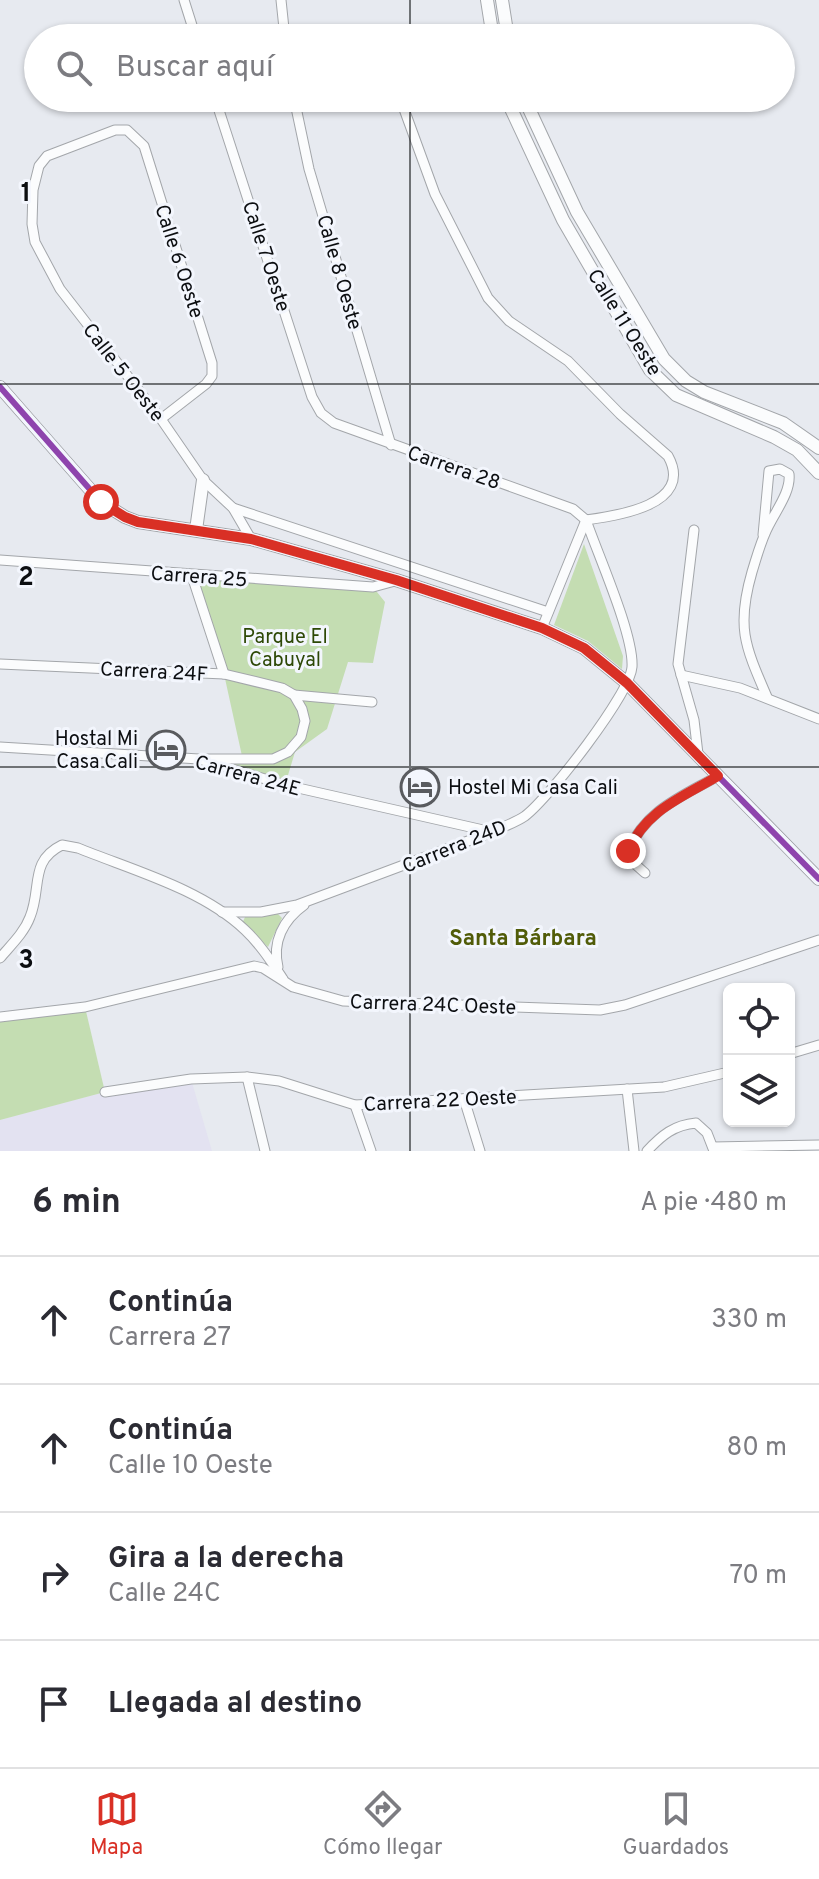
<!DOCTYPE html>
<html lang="es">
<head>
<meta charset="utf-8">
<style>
	:root { --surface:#fff; --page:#f2f2f3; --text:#2b2b33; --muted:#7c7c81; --line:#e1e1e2; --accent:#d93025 }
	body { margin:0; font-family:Overpass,sans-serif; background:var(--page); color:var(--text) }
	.controls { position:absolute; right:24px; bottom:24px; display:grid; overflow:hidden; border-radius:12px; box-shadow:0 2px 6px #0004 }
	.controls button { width:72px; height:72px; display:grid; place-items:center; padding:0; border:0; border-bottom:2px solid var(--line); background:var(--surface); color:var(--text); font:40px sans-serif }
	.stop { position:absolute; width:24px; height:24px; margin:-18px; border:6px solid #d93025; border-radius:50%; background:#fff }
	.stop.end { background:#d93025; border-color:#fff; box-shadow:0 2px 8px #0008 }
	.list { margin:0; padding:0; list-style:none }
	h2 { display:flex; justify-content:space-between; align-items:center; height:104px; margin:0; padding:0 32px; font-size:34px }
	h2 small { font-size:26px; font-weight:400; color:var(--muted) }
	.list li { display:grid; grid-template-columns:52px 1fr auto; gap:24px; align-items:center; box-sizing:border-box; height:128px; padding:0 32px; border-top:2px solid var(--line) }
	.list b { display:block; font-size:30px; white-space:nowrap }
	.list p { margin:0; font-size:26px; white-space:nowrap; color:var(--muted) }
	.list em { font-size:26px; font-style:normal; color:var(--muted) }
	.icon { flex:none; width:44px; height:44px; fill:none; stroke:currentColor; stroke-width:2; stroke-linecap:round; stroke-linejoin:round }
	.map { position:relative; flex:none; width:819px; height:1151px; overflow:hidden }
	.search { position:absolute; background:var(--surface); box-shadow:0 2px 6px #0004; left:24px; right:24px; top:24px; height:88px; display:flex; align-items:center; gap:20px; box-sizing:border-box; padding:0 28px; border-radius:44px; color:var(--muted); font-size:30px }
	.sheet { height:616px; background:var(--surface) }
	nav { display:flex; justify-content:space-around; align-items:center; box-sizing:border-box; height:112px; border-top:2px solid var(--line); background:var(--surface); font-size:22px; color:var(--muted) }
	nav a { display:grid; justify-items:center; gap:4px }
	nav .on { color:var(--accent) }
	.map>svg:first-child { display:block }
	.education { fill:#e3e2f1 }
	.green { fill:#c4ddb2 }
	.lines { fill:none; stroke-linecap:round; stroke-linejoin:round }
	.street-casing { stroke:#a3a6aa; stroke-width:11 }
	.secondary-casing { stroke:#a3a6aa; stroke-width:14 }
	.street { stroke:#fbfcfd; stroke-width:9 }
	.secondary { stroke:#fbfcfd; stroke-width:12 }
	.bus-1-casing { stroke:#f3f6fd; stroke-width:12 }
	.bus-1 { stroke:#8e44ad; stroke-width:6 }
	.route { stroke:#d93025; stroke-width:10 }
	.grid { fill:none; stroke:#0c0e11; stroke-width:2; stroke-opacity:0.55 }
	.labels { text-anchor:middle; stroke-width:6; stroke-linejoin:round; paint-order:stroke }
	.street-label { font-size:20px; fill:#0c0e11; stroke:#f3f6fd }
	.park-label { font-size:20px; fill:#2d4806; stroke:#f3f6fd }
	.poi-label { font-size:20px; fill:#0c0e11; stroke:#f3f6fd; text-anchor:end }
	.neighbourhood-label { font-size:22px; font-weight:bold; fill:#515c09; stroke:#f3f6fd }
	.grid-label { font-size:26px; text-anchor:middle; font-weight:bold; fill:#0c0e11; stroke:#f3f6fd; stroke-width:6; stroke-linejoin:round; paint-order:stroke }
</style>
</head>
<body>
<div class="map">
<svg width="819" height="1151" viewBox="0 0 819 1151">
	<rect width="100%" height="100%" fill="#e7eaf0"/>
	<path class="education" d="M 191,1079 L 212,1151 L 0,1151 L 0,1120 L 105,1092 Z"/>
	<g class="green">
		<path d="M 584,544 L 623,656 L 622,669 L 588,641 L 554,625 Z"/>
		<path d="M 192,576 L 373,587 L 385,602 L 373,663 L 348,662 L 327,729 L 295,752 L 285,785 L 199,759 L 242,756 L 224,674 Z"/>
		<path d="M 278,914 L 282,918 L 268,947 L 242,924 L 245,917 Z"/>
		<path d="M 85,1007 L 105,1092 L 0,1120 L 0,1017 Z"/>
	</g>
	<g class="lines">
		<g class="street-casing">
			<g id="street">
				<path d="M 184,0 L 196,38"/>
				<path d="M 281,0 L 285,38"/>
				<path d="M 215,98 L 312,397 L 321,413 L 334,423 L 573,509 L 586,520 C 598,555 634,635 632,667 C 630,694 549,798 525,816 C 515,823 502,827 492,832 L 297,905 L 261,912 L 222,912"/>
				<path d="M 294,98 L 309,169 L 391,445"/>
				<path d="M 400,98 L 435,194 L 488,298 L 509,321 L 568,361 L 620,414 L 668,456 C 695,505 616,516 586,520"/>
				<path d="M 161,419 L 206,384 L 212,376 L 212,363 L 144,146 L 127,130 L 115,130 L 47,156 L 39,166 L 33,190 L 32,224 L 35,242 L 60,289 L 161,419 L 203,480 L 233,508 L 251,539"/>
				<path d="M 233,508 L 548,612"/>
				<path d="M 694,530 L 678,664 L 694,720 L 698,754"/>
				<path d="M 763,535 L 769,471 L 780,469 L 789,474 C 791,491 777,509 769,525 C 761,540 757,556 752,572 C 736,627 745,646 767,697"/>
				<path d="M 0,560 L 373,587 L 395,581"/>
				<path d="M 192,576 L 224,674"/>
				<path d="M 542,628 L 586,520"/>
				<path d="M 0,664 L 224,674 L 282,688 L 294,695 L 302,709 L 305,721 L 301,737 L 288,752 L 273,759 L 206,759"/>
				<path d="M 681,675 L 740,688 L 819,719"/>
				<path d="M 294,695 L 372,702"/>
				<path d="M 0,747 L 199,759 L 285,785 L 492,832"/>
				<path d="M 645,873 L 636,865 L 628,851 C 646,810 681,797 718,776"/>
				<path d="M 0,958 C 11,945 24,933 30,917 C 42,888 29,861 62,845 L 78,848 C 132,870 202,889 245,930 C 260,944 271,961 283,979"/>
				<path d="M 278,967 C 272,942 283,920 304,905"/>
				<path d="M 0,1017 L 85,1007 L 254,966 L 263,968 L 293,987 L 343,1001 L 600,1010 L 625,1005 L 819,940"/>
				<path d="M 789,1054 L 819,1045"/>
				<path d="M 247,1077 L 265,1151"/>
				<path d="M 627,1089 L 634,1151"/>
				<path d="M 105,1092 L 191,1079 L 247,1077 L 279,1081 L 355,1105 L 664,1087 L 729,1072"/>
				<path d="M 464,1099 L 480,1151"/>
				<path d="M 355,1105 L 371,1151"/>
				<path d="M 713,1147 L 819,1145"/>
				<path d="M 647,1151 C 662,1135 674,1125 696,1123 L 707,1133 L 714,1151"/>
			</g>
		</g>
		<g class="secondary-casing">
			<g id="secondary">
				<path d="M 487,0 L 493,38"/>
				<path d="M 502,0 L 508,38"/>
				<path d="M 506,98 L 563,220 L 650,370 L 676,395 L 774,437 L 797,450 L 819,473"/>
				<path d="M 524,98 L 577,212 L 664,359 L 686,381 L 704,392 L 783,423 L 819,448"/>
				<path d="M 0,387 L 101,502 L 125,517 L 138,522 L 251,539 L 396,580 L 542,628 L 584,648 L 627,683 L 819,879"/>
				<path d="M 196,530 L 203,480"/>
			</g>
		</g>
		<use href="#street" class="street"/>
		<use href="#secondary" class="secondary"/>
		<g class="bus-1-casing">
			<path id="bus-1" d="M 0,387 L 101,502 L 125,517 L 138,522 L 251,539 L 396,580 L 542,628 L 584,648 L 627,683 L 819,879"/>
		</g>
		<use href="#bus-1" class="bus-1"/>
	</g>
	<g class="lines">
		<path class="route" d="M 101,502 L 125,517 L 138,522 L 251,539 L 396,580 L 542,628 L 584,648 L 627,683 L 718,776 C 681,798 646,810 628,851"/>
	</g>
	<path class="grid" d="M 410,0 L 410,38M 410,98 L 410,1151M 0,384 L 819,384M 0,767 L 819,767"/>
	<defs>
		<g id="hotel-ring" transform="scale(2)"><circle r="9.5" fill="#f3f6fd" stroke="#595b5f" stroke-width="1.5"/><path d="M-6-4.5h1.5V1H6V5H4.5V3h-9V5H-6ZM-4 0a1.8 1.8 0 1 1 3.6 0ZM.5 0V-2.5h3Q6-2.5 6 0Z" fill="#595b5f"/></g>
	</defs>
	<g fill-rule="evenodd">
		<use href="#hotel-ring" x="166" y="750"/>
		<use href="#hotel-ring" x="420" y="787"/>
	</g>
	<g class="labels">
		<g class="street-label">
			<text transform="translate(267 256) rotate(72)" y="7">Calle 7 Oeste</text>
			<text transform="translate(180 261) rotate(72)" y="7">Calle 6 Oeste</text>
			<text transform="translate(340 272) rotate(74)" y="7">Calle 8 Oeste</text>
			<text transform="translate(625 322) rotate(58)" y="7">Calle 11 Oeste</text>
			<text transform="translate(124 372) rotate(52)" y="7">Calle 5 Oeste</text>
			<text transform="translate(454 467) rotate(19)" y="7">Carrera 28</text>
			<text transform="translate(199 576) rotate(4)" y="7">Carrera 25</text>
			<text transform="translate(154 671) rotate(3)" y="7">Carrera 24F</text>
			<text transform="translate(248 775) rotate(15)" y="7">Carrera 24E</text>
			<text transform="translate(454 846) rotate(-22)" y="7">Carrera 24D</text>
			<text transform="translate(433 1004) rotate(2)" y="7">Carrera 24C Oeste</text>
			<text transform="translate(440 1100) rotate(-3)" y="7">Carrera 22 Oeste</text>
		</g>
		<g class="park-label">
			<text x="285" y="643">Parque El<tspan x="285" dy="23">Cabuyal</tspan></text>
		</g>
		<g class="poi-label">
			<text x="138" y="745">Hostal Mi<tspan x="138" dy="23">Casa Cali</tspan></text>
			<text x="448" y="794" text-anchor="start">Hostel Mi Casa Cali</text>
		</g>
		<g class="neighbourhood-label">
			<text x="523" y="945">Santa Bárbara</text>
		</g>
	</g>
	<g class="grid-label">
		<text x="26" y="201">1</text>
		<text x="26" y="585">2</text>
		<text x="26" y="968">3</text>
	</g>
</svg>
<div class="controls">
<button><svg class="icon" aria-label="locate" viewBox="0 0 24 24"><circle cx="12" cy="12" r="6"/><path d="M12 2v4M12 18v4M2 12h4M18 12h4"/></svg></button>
<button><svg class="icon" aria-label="layers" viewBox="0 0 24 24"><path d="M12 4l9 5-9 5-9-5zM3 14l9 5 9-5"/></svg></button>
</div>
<div class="stop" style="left:101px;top:502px"></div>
<div class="stop end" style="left:628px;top:851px"></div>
<div class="search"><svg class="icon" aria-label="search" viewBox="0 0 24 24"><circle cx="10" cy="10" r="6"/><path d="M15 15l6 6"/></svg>Buscar aquí</div>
</div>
<section class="sheet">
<h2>6 min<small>A pie · 480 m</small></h2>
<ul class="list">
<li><svg class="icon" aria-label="ahead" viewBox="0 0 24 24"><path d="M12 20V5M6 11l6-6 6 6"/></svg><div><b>Continúa</b><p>Carrera 27</p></div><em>330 m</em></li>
<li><svg class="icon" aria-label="ahead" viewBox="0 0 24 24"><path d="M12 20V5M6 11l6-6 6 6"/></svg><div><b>Continúa</b><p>Calle 10 Oeste</p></div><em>80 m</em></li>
<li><svg class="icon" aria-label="right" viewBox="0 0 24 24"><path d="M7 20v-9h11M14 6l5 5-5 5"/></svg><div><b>Gira a la derecha</b><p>Calle 24C</p></div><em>70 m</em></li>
<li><svg class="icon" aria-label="arrive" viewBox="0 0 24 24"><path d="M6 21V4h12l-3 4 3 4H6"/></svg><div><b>Llegada al destino</b></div></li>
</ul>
</section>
<nav>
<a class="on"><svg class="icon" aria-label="map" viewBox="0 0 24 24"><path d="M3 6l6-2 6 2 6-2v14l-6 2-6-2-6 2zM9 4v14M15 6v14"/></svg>Mapa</a>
<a><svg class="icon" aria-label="directions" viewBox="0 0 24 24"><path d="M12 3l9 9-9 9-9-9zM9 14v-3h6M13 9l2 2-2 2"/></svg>Cómo llegar</a>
<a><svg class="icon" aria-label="saved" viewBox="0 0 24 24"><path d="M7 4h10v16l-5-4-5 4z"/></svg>Guardados</a>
</nav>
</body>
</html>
